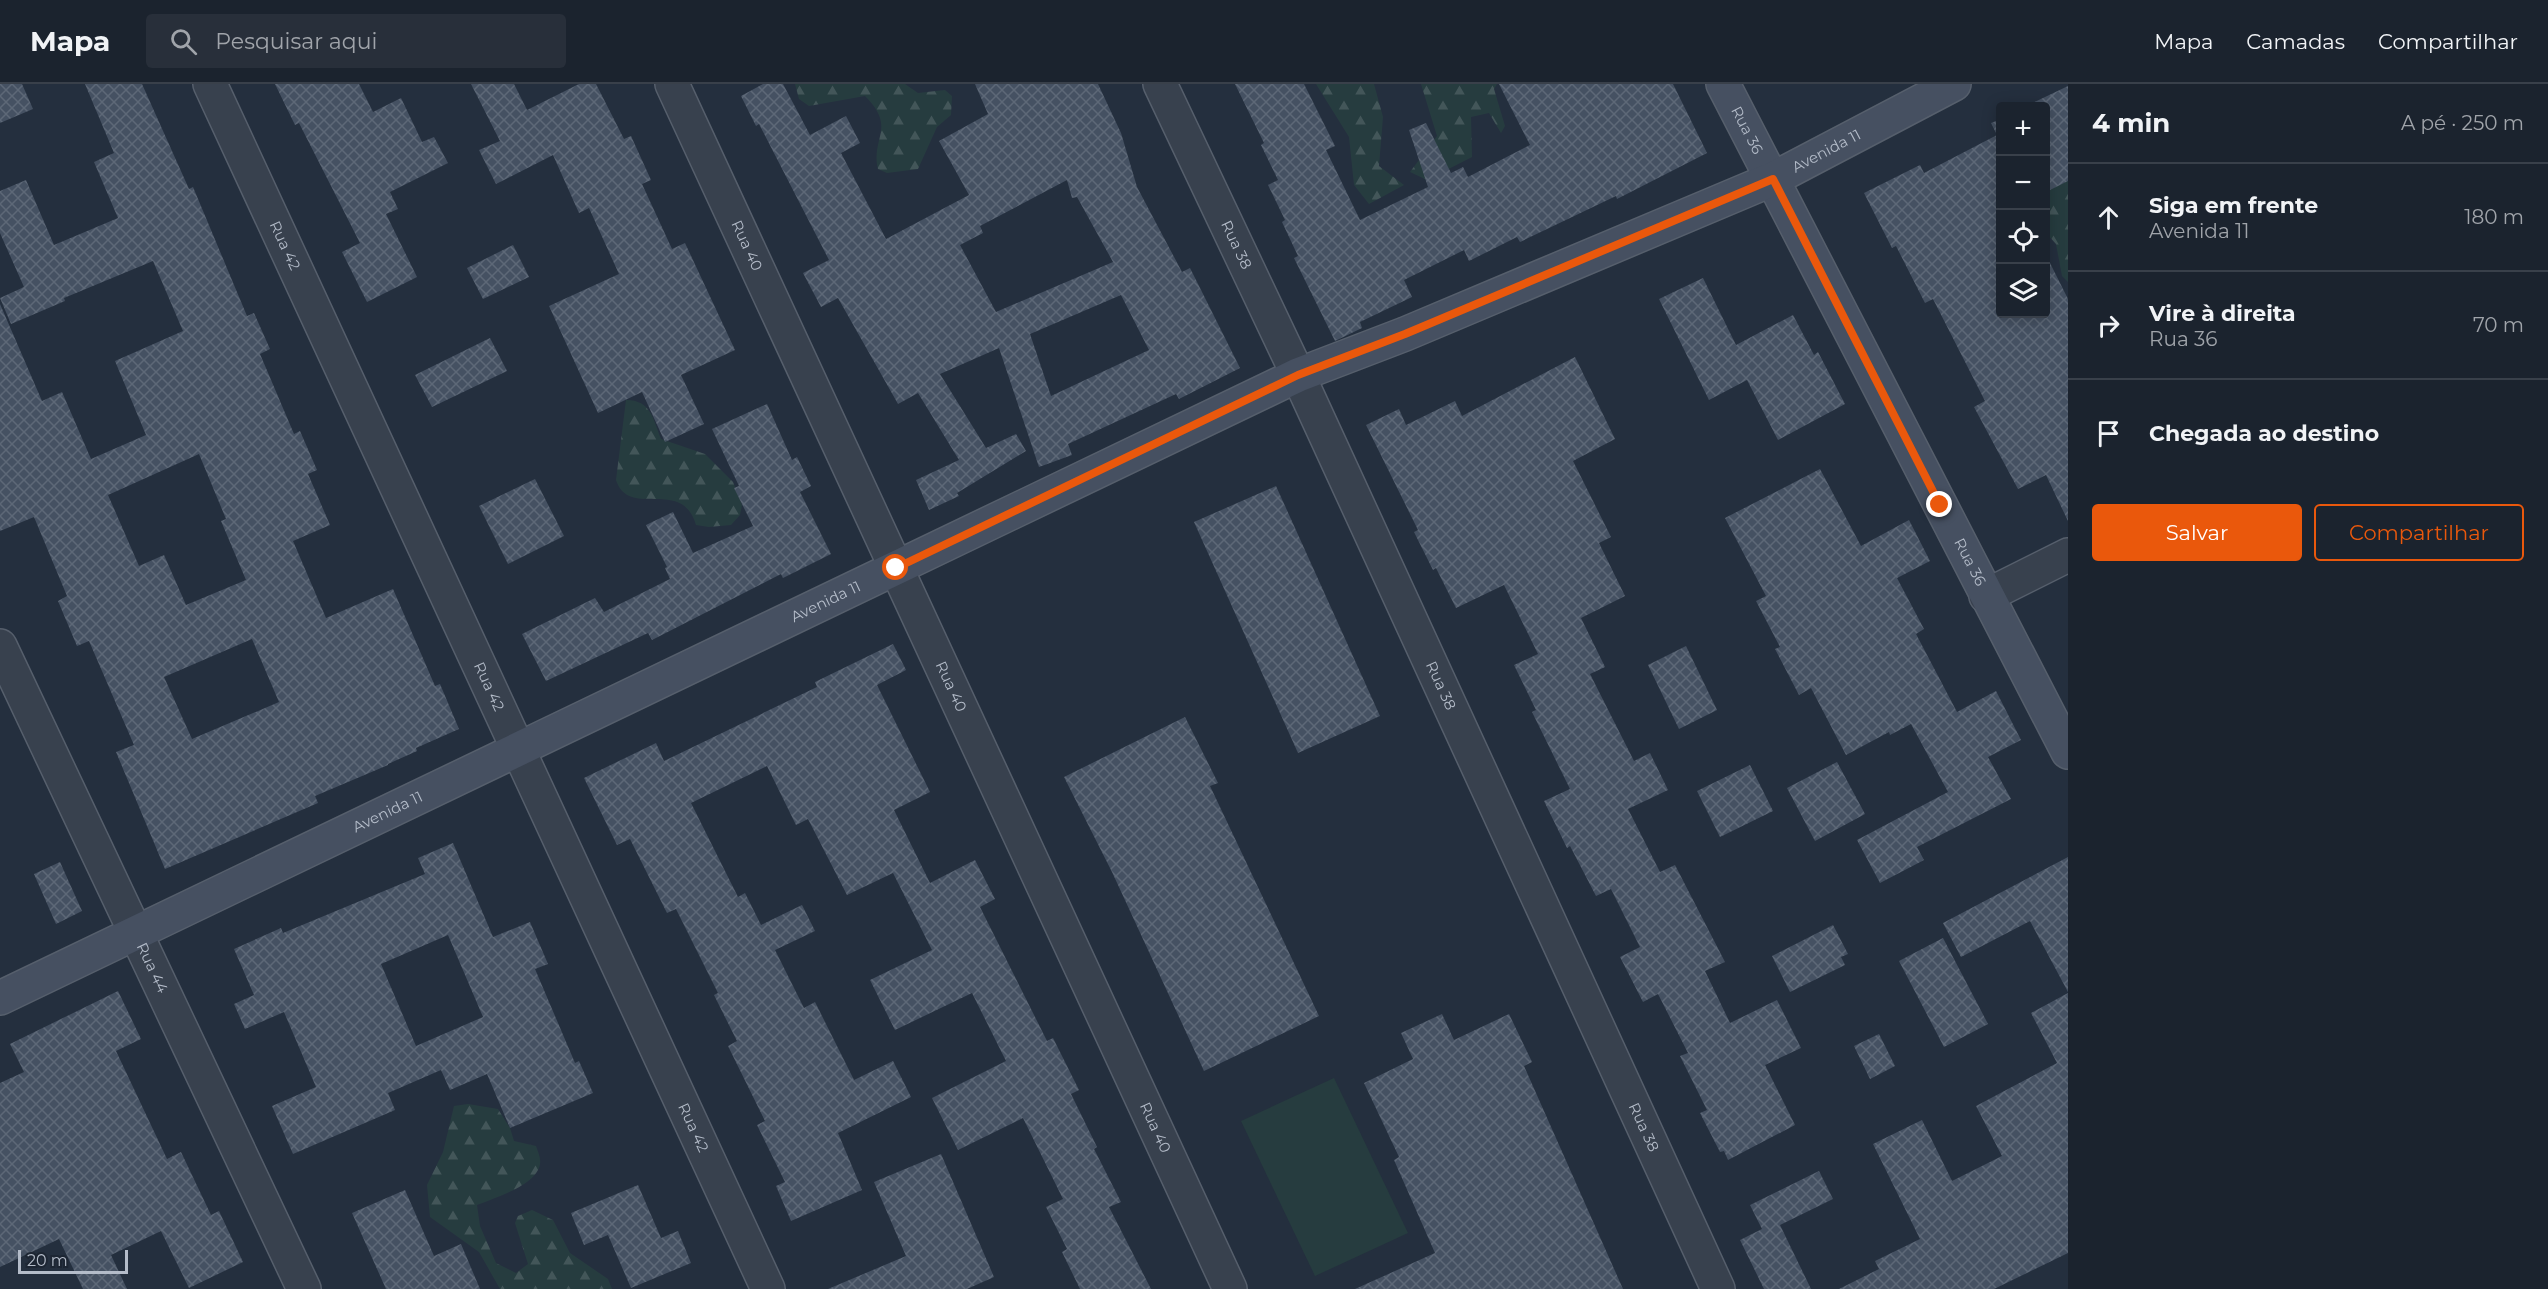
<!DOCTYPE html>
<html lang="pt">
<head>
<meta charset="utf-8">
<style>
	:root { --surface:#1b232e; --page:#282f3a; --text:#f1f3f6; --muted:#a0a4aa; --line:#39404a; --accent:#ea580c }
	body { margin:0; font-family:Montserrat,sans-serif; background:var(--page); color:var(--text) }
	.controls { position:absolute; right:18px; top:18px; display:grid; overflow:hidden; border-radius:6px; box-shadow:0 3px 15px #0003 }
	.controls button { width:54px; height:54px; display:grid; place-items:center; padding:0; border:0; border-bottom:2px solid var(--line); background:var(--surface); color:var(--text); font:30px sans-serif }
	.scale { position:absolute; left:18px; bottom:15px; width:110px; box-sizing:border-box; padding-left:6px; border:3px solid #b4bcc9; border-top:0; font-size:16px; line-height:21px; white-space:nowrap; color:#b4bcc9; -webkit-text-stroke:4px #1d2633; paint-order:stroke }
	.stop { position:absolute; width:18px; height:18px; margin:-14px; border:4px solid #ea580c; border-radius:50%; background:#fff }
	.stop.end { background:#ea580c; border-color:#fff; box-shadow:0 2px 6px #0008 }
	.list { margin:0; padding:0; list-style:none }
	h2 { display:flex; justify-content:space-between; align-items:center; height:78px; margin:0; padding:0 24px; font-size:26px }
	h2 small { font-size:20px; font-weight:400; color:var(--muted) }
	.list li { display:grid; grid-template-columns:39px 1fr auto; gap:18px; align-items:center; box-sizing:border-box; height:108px; padding:0 24px; border-top:2px solid var(--line) }
	.list b { display:block; font-size:22px; white-space:nowrap }
	.list p { margin:0; font-size:20px; white-space:nowrap; color:var(--muted) }
	.list em { font-size:20px; font-style:normal; color:var(--muted) }
	.actions { display:flex; gap:12px; padding:18px 24px }
	.actions a { flex:1; padding:14px 0; border:2px solid var(--accent); border-radius:6px; text-align:center; font-size:21px; color:var(--accent) }
	.actions .main { background:var(--accent); color:#fff }
	.icon { flex:none; width:33px; height:33px; fill:none; stroke:currentColor; stroke-width:2; stroke-linecap:round; stroke-linejoin:round }
	.map { position:relative; flex:none; width:2068px; height:1205px; overflow:hidden }
	header { display:flex; align-items:center; gap:36px; box-sizing:border-box; height:84px; padding:0 30px; background:var(--surface); border-bottom:2px solid var(--line) }
	header strong { font-size:28px }
	nav { display:flex; gap:33px; margin-inline-start:auto; font-size:21px }
	.search { width:420px; height:54px; background:var(--page); display:flex; align-items:center; gap:15px; box-sizing:border-box; padding:0 21px; border-radius:6px; color:var(--muted); font-size:22px }
	main { display:flex }
	aside { flex:1; background:var(--surface) }
	.map>svg:first-child { display:block }
	.forest { fill:url(#forest-firs) }
	.pitch { fill:#263c3f }
	.building { fill:url(#building-cross-hatch); fill-rule:evenodd }
	.lines { fill:none; stroke-linecap:round; stroke-linejoin:round }
	.street-casing { stroke:#565f6c; stroke-width:36 }
	.secondary-casing { stroke:#565f6c; stroke-width:36 }
	.street { stroke:#38414e; stroke-width:33 }
	.secondary { stroke:#465061; stroke-width:33 }
	.route { stroke:#ea580c; stroke-width:8 }
	.labels { text-anchor:middle; stroke-width:4.5; stroke-linejoin:round; paint-order:stroke }
	.street-label { font-size:15px; fill:#b4bcc9; stroke:#1d2633 }
</style>
</head>
<body>
<header>
<strong>Mapa</strong>
<div class="search"><svg class="icon" aria-label="search" viewBox="0 0 24 24"><circle cx="10" cy="10" r="6"/><path d="M15 15l6 6"/></svg>Pesquisar aqui</div>
<nav><a>Mapa</a><a>Camadas</a><a>Compartilhar</a></nav>
</header>
<main>
<div class="map">
<svg width="2068" height="1205" viewBox="0 0 2068 1205">
	<defs>
		<pattern id="forest-firs" width="22" height="20" patternUnits="userSpaceOnUse" patternTransform="scale(1.5)"><rect width="22" height="20" fill="#263c3f"/><path d="M5 1l3.5 6h-7zM16 11l3.5 6h-7z" fill="#435659"/></pattern>
		<pattern id="building-cross-hatch" width="8" height="8" patternUnits="userSpaceOnUse" patternTransform="scale(1.5)"><rect width="8" height="8" fill="#455162"/><path d="M0 0l8 8M0 8l8-8" fill="none" stroke="#5d6877"/></pattern>
	</defs>
	<rect width="100%" height="100%" fill="#242f3e"/>
	<g class="forest">
		<path d="M 795,0 L 905,0 L 918,9 L 945,6 L 952,12 L 951,31 L 937,43 L 918,85 L 887,89 L 878,85 C 871,53 897,44 865,12 L 809,22 L 799,15 Z"/>
		<path d="M 1316,0 L 1374,0 L 1383,33 L 1379,82 L 1404,101 L 1369,120 L 1354,101 L 1349,53 Z"/>
		<path d="M 1421,0 L 1497,0 L 1494,5 L 1505,42 L 1501,49 L 1489,29 L 1471,33 L 1472,73 L 1427,96 L 1410,88 L 1437,52 Z"/>
		<path d="M 2068,90 L 2068,198 L 2062,192 L 2056,160 L 2046,149 L 2046,104 L 2062,91 Z"/>
		<path d="M 626,316 C 651,316 653,335 661,355 L 705,370 L 733,398 L 742,421 L 740,431 L 731,441 L 709,443 L 696,441 C 682,392 629,436 616,396 Z"/>
		<path d="M 468,1020 L 498,1025 L 510,1044 L 514,1057 L 536,1062 C 538,1068 541,1074 540,1080 C 537,1101 495,1114 477,1121 L 480,1142 L 496,1179 L 516,1189 L 528,1180 L 515,1139 L 518,1132 L 532,1126 L 553,1136 L 570,1169 L 608,1195 L 612,1205 L 500,1205 L 479,1168 L 430,1133 L 427,1101 L 443,1068 L 454,1022 Z"/>
	</g>
	<path class="pitch" d="M 1334,994 L 1408,1149 L 1315,1192 L 1241,1037 Z"/>
	<g class="building">
		<path d="M 0,0 L 22,0 L 33,25 L 0,39 Z"/>
		<path d="M 85,0 L 142,0 L 189,105 L 193,103 L 247,232 L 254,229 L 270,265 L 260,270 L 294,350 L 300,347 L 317,386 L 308,390 L 330,441 L 293,457 L 326,534 L 393,505 L 435,602 L 440,600 L 459,645 L 416,664 L 417,667 L 388,680 L 388,681 L 315,712 L 318,719 L 165,785 L 116,668 L 134,661 L 89,557 L 77,562 L 58,517 L 67,512 L 34,433 L 0,447 L 0,220 L 42,317 L 62,308 L 91,375 L 146,351 L 115,277 L 183,247 L 153,177 L 64,214 L 65,217 L 11,240 L 0,214 L 24,203 L 0,149 L 0,107 L 26,96 L 54,161 L 118,134 L 94,78 L 114,69 ZM 199,370 L 226,435 L 221,437 L 246,496 L 186,521 L 164,471 L 139,482 L 108,411 ZM 252,555 L 279,618 L 192,655 L 164,593 Z"/>
		<path d="M 275,0 L 359,0 L 373,28 L 401,14 L 422,58 L 434,53 L 448,79 L 390,108 L 398,125 L 386,130 L 417,193 L 367,218 L 342,168 L 360,159 L 299,39 L 295,41 Z"/>
		<path d="M 471,0 L 514,0 L 527,26 L 579,0 L 596,0 L 624,55 L 631,52 L 651,96 L 642,100 L 672,165 L 685,159 L 735,266 L 681,291 L 704,340 L 665,358 L 642,308 L 598,329 L 549,222 L 619,190 L 589,124 L 579,129 L 553,71 L 496,100 L 479,66 L 500,57 Z"/>
		<path d="M 763,0 L 783,0 L 810,51 L 846,32 L 860,59 L 841,69 L 886,155 L 969,111 L 939,57 L 988,30 L 975,0 L 1098,0 L 1121,49 L 1137,103 L 1182,188 L 1190,184 L 1240,284 L 1179,315 L 1176,310 L 1068,360 L 1072,371 L 1039,383 L 999,264 L 940,290 L 986,364 L 1016,350 L 1026,367 L 957,409 L 959,412 L 929,426 L 916,396 L 959,376 L 918,309 L 898,320 L 838,214 L 821,223 L 803,189 L 829,176 L 759,40 L 756,42 L 741,12 ZM 1067,96 L 1072,114 L 1077,113 L 1113,178 L 996,228 L 960,161 L 983,149 L 980,142 ZM 1121,211 L 1149,266 L 1051,312 L 1030,250 Z"/>
		<path d="M 1235,0 L 1304,0 L 1335,62 L 1326,66 L 1360,136 L 1428,103 L 1409,46 L 1426,39 L 1451,89 L 1463,83 L 1468,93 L 1530,61 L 1499,0 L 1673,0 L 1707,69 L 1617,115 L 1616,112 L 1520,158 L 1517,153 L 1469,177 L 1464,166 L 1404,196 L 1412,213 L 1360,238 L 1362,244 L 1335,257 L 1294,174 L 1298,172 L 1282,138 L 1285,136 L 1268,101 L 1278,96 L 1261,61 L 1264,59 Z"/>
		<path d="M 2068,2 L 2068,97 L 2046,108 L 2046,22 L 2026,22 Z"/>
		<path d="M 2001,35 L 2001,230 L 2046,230 L 2046,171 L 2068,215 L 2068,437 L 2046,391 L 2018,405 L 1974,323 L 1985,317 L 1933,215 L 1925,219 L 1896,162 L 1892,164 L 1864,109 L 1920,81 L 1924,89 L 1997,51 L 1991,39 Z"/>
		<path d="M 513,161 L 529,193 L 483,215 L 467,184 Z"/>
		<path d="M 1703,194 L 1736,261 L 1793,231 L 1814,271 L 1818,268 L 1845,320 L 1778,356 L 1747,296 L 1709,316 L 1659,215 Z"/>
		<path d="M 490,254 L 507,287 L 432,323 L 415,291 Z"/>
		<path d="M 1575,273 L 1615,355 L 1573,377 L 1611,453 L 1599,459 L 1625,512 L 1581,534 L 1605,583 L 1590,590 L 1634,677 L 1650,669 L 1668,706 L 1628,725 L 1660,788 L 1675,781 L 1725,878 L 1705,887 L 1730,939 L 1777,916 L 1801,964 L 1765,981 L 1795,1041 L 1728,1076 L 1724,1067 L 1720,1068 L 1700,1029 L 1707,1026 L 1680,972 L 1688,969 L 1658,910 L 1643,918 L 1620,873 L 1640,863 L 1611,805 L 1596,812 L 1570,762 L 1567,764 L 1544,717 L 1570,705 L 1532,628 L 1536,626 L 1514,581 L 1538,570 L 1504,501 L 1456,524 L 1436,484 L 1433,486 L 1414,448 L 1418,446 L 1366,341 L 1399,325 L 1406,341 L 1455,317 L 1462,332 Z"/>
		<path d="M 767,320 L 792,376 L 797,373 L 811,402 L 800,408 L 831,470 L 783,494 L 781,490 L 652,556 L 648,549 L 546,597 L 522,550 L 595,514 L 604,528 L 670,495 L 665,484 L 667,483 L 646,441 L 673,428 L 693,469 L 753,442 L 734,404 L 739,402 L 712,345 Z"/>
		<path d="M 1820,385 L 1861,462 L 1909,436 L 1930,477 L 1897,494 L 1924,545 L 1916,550 L 1957,628 L 1996,607 L 2021,656 L 1988,673 L 2011,715 L 1917,763 L 1924,776 L 1880,799 L 1857,756 L 1948,708 L 1911,640 L 1890,651 L 1889,648 L 1846,671 L 1811,604 L 1799,611 L 1775,565 L 1780,563 L 1756,517 L 1766,512 L 1725,434 Z"/>
		<path d="M 535,395 L 564,452 L 508,480 L 479,422 Z"/>
		<path d="M 1276,402 L 1380,632 L 1298,669 L 1194,438 Z"/>
		<path d="M 893,560 L 906,586 L 877,601 L 930,708 L 894,726 L 930,799 L 975,776 L 995,815 L 980,823 L 1047,957 L 1053,954 L 1079,1006 L 1071,1010 L 1097,1063 L 1094,1065 L 1121,1118 L 1109,1123 L 1151,1205 L 1080,1205 L 1062,1168 L 1067,1165 L 1046,1123 L 1063,1115 L 1023,1034 L 958,1066 L 932,1014 L 1006,977 L 972,909 L 895,946 L 870,896 L 932,866 L 893,789 L 847,811 L 808,735 L 796,741 L 767,682 L 691,719 L 738,813 L 745,809 L 761,841 L 802,821 L 815,847 L 775,866 L 804,924 L 815,918 L 854,996 L 893,977 L 911,1013 L 838,1049 L 862,1106 L 791,1137 L 776,1102 L 785,1098 L 757,1041 L 765,1037 L 728,962 L 737,957 L 714,911 L 718,909 L 676,825 L 667,829 L 630,755 L 617,761 L 584,694 L 656,659 L 664,677 L 817,603 L 815,598 Z"/>
		<path d="M 1686,562 L 1717,626 L 1679,645 L 1648,581 Z"/>
		<path d="M 1185,633 L 1218,699 L 1210,702 L 1319,932 L 1204,987 L 1112,788 L 1064,693 Z"/>
		<path d="M 1837,678 L 1865,730 L 1815,757 L 1787,704 Z"/>
		<path d="M 1750,681 L 1773,727 L 1720,753 L 1697,707 Z"/>
		<path d="M 453,759 L 493,853 L 530,838 L 548,880 L 535,885 L 575,979 L 579,977 L 593,1009 L 510,1044 L 487,990 L 450,1006 L 441,986 L 388,1009 L 395,1026 L 293,1070 L 272,1022 L 316,1003 L 284,928 L 245,945 L 234,920 L 254,911 L 234,865 L 281,844 L 283,849 L 425,790 L 418,774 ZM 448,851 L 483,933 L 416,962 L 381,880 Z"/>
		<path d="M 2068,773 L 2068,908 L 2030,837 L 1961,873 L 1943,839 Z"/>
		<path d="M 60,778 L 82,827 L 56,840 L 34,790 Z"/>
		<path d="M 1833,841 L 1848,870 L 1841,873 L 1845,881 L 1790,908 L 1772,872 Z"/>
		<path d="M 1943,854 L 1988,940 L 1944,963 L 1899,877 Z"/>
		<path d="M 118,907 L 141,955 L 116,967 L 167,1075 L 181,1068 L 211,1131 L 219,1127 L 243,1178 L 189,1204 L 161,1147 L 111,1171 L 127,1205 L 83,1205 L 59,1155 L 0,1183 L 0,999 L 24,988 L 10,960 Z"/>
		<path d="M 2068,909 L 2068,1169 L 1994,1205 L 1839,1205 L 1879,1185 L 1875,1177 L 1920,1155 L 1873,1060 L 1922,1036 L 1952,1097 L 2002,1072 L 1976,1022 L 2057,979 L 2031,929 Z"/>
		<path d="M 1442,930 L 1454,956 L 1509,930 L 1532,978 L 1524,982 L 1623,1205 L 1355,1205 L 1435,1169 L 1394,1076 L 1399,1073 L 1364,999 L 1413,975 L 1401,949 Z"/>
		<path d="M 1879,950 L 1895,982 L 1870,995 L 1854,962 Z"/>
		<path d="M 941,1070 L 994,1193 L 967,1205 L 828,1205 L 906,1172 L 874,1098 Z"/>
		<path d="M 1819,1087 L 1833,1115 L 1780,1141 L 1811,1205 L 1764,1205 L 1740,1156 L 1762,1145 L 1750,1121 Z"/>
		<path d="M 638,1101 L 661,1154 L 678,1147 L 691,1179 L 631,1204 L 608,1151 L 584,1161 L 571,1129 Z"/>
		<path d="M 405,1106 L 434,1172 L 461,1160 L 480,1205 L 386,1205 L 352,1129 Z"/>
	</g>
	<g class="lines">
		<g class="street-casing">
			<g id="street">
				<path id="s1" d="M 210,0 L 768,1205"/>
				<path id="s2" d="M 672,0 L 1230,1205"/>
				<path id="s3" d="M 1160,0 L 1298,291 L 1718,1205"/>
				<path d="M 1986,512 L 2068,471"/>
				<path id="s4" d="M 0,562 L 304,1205"/>
			</g>
		</g>
		<g class="secondary-casing">
			<g id="secondary">
				<path id="s5" d="M 1723,0 L 2068,668"/>
				<path id="s6" d="M 0,914 L 1298,291 L 1405,250 L 1773,95 L 1954,0"/>
			</g>
		</g>
		<use href="#street" class="street"/>
		<use href="#secondary" class="secondary"/>
	</g>
	<g class="lines">
		<path class="route" d="M 896,484 L 1298,291 L 1405,250 L 1773,95 L 1940,421"/>
	</g>
	<g class="labels">
		<g class="street-label">
			<text dy="5" stroke="none"><textPath href="#s5" startOffset="52">Rua 36</textPath></text>
			<text dy="5" stroke="none"><textPath href="#s6" startOffset="2014">Avenida 11</textPath></text>
			<text dy="5" stroke="none"><textPath href="#s2" startOffset="178">Rua 40</textPath></text>
			<text dy="5" stroke="none"><textPath href="#s3" startOffset="178">Rua 38</textPath></text>
			<text dy="5" stroke="none"><textPath href="#s1" startOffset="178">Rua 42</textPath></text>
			<text dy="5" stroke="none"><textPath href="#s5" startOffset="538">Rua 36</textPath></text>
			<text dy="5" stroke="none"><textPath href="#s6" startOffset="916">Avenida 11</textPath></text>
			<text dy="5" stroke="none"><textPath href="#s1" startOffset="664">Rua 42</textPath></text>
			<text dy="5" stroke="none"><textPath href="#s3" startOffset="664">Rua 38</textPath></text>
			<text dy="5" stroke="none"><textPath href="#s2" startOffset="664">Rua 40</textPath></text>
			<text dy="5" stroke="none"><textPath href="#s6" startOffset="430">Avenida 11</textPath></text>
			<text dy="5" stroke="none"><textPath href="#s4" startOffset="356">Rua 44</textPath></text>
			<text dy="5" stroke="none"><textPath href="#s1" startOffset="1150">Rua 42</textPath></text>
			<text dy="5" stroke="none"><textPath href="#s3" startOffset="1150">Rua 38</textPath></text>
			<text dy="5" stroke="none"><textPath href="#s2" startOffset="1150">Rua 40</textPath></text>
		</g>
	</g>
</svg>
<div class="controls">
<button>+</button>
<button>−</button>
<button><svg class="icon" aria-label="locate" viewBox="0 0 24 24"><circle cx="12" cy="12" r="6"/><path d="M12 2v4M12 18v4M2 12h4M18 12h4"/></svg></button>
<button><svg class="icon" aria-label="layers" viewBox="0 0 24 24"><path d="M12 4l9 5-9 5-9-5zM3 14l9 5 9-5"/></svg></button>
</div>
<div class="scale">20 m</div>
<div class="stop" style="left:896px;top:484px"></div>
<div class="stop end" style="left:1940px;top:421px"></div>
</div>
<aside>
<h2>4 min<small>A pé · 250 m</small></h2>
<ul class="list">
<li><svg class="icon" aria-label="ahead" viewBox="0 0 24 24"><path d="M12 20V5M6 11l6-6 6 6"/></svg><div><b>Siga em frente</b><p>Avenida 11</p></div><em>180 m</em></li>
<li><svg class="icon" aria-label="right" viewBox="0 0 24 24"><path d="M7 20v-9h11M14 6l5 5-5 5"/></svg><div><b>Vire à direita</b><p>Rua 36</p></div><em>70 m</em></li>
<li><svg class="icon" aria-label="arrive" viewBox="0 0 24 24"><path d="M6 21V4h12l-3 4 3 4H6"/></svg><div><b>Chegada ao destino</b></div></li>
</ul>
<div class="actions"><a class="main">Salvar</a><a>Compartilhar</a></div>
</aside>
</main>
</body>
</html>
